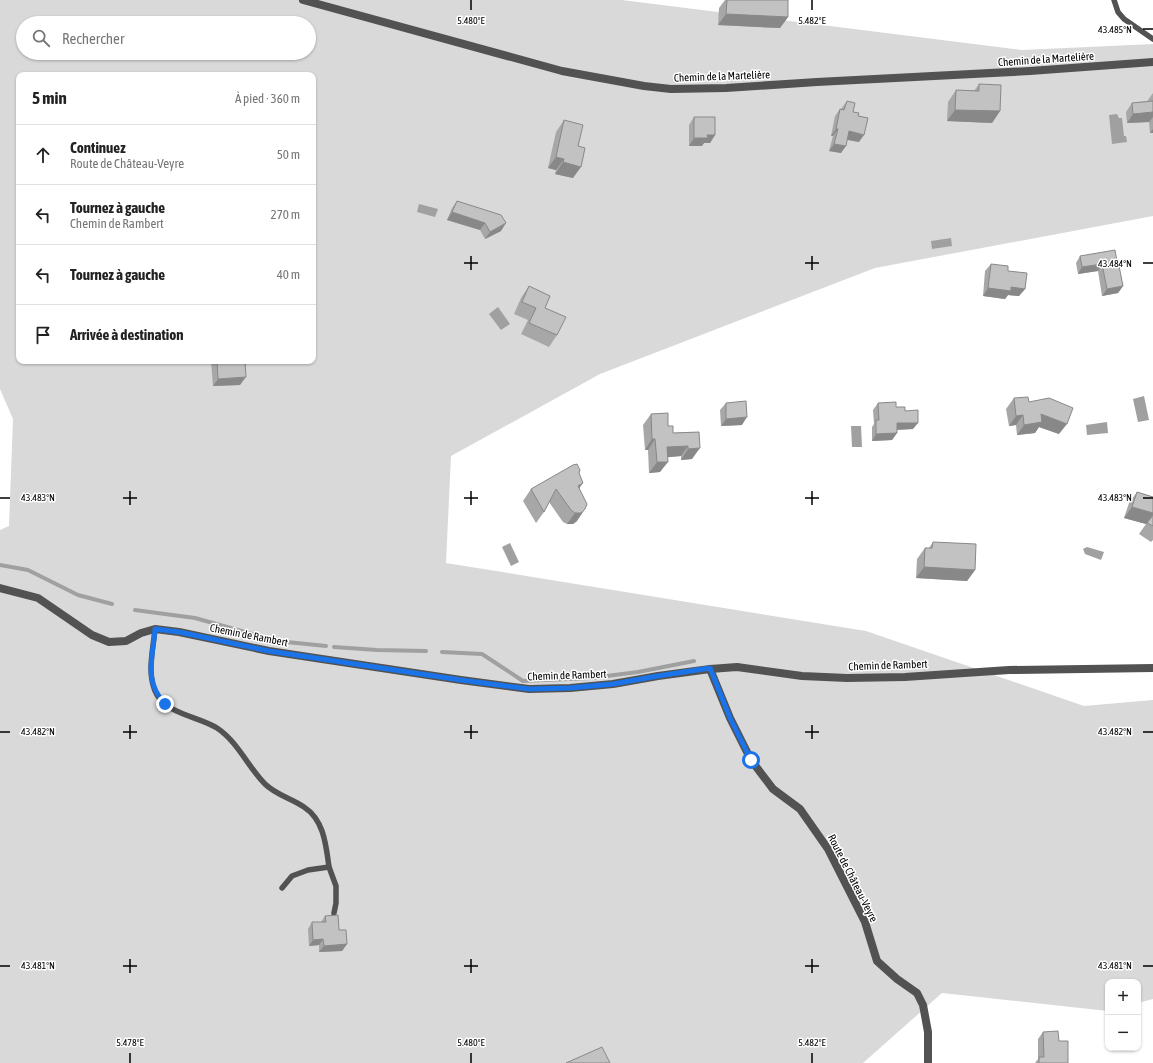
<!DOCTYPE html>
<html lang="fr">
<head>
<meta charset="utf-8">
<style>
	:root { --surface:#fff; --page:#f6f6f6; --text:#222; --muted:#767676; --line:#e0e0e0 }
	body { margin:0; font-family:"Asap Condensed",sans-serif; background:var(--page); color:var(--text) }
	.controls { position:absolute; right:12px; bottom:12px; display:grid; overflow:hidden; border-radius:8px; box-shadow:0 1px 3px #0004 }
	.controls button { width:36px; height:36px; display:grid; place-items:center; padding:0; border:0; border-bottom:1px solid var(--line); background:var(--surface); color:var(--text); font:20px sans-serif }
	.stop { position:absolute; width:12px; height:12px; margin:-9px; border:3px solid #1a73e8; border-radius:50%; background:#fff }
	.stop.end { background:#1a73e8; border-color:#fff; box-shadow:0 1px 4px #0008 }
	.list { margin:0; padding:0; list-style:none }
	h2 { display:flex; justify-content:space-between; align-items:center; height:52px; margin:0; padding:0 16px; font-size:17px }
	h2 small { font-size:13px; font-weight:400; color:var(--muted) }
	.list li { display:grid; grid-template-columns:26px 1fr auto; gap:12px; align-items:center; box-sizing:border-box; height:60px; padding:0 16px; border-top:1px solid var(--line) }
	.list b { display:block; font-size:15px; white-space:nowrap }
	.list p { margin:0; font-size:13px; white-space:nowrap; color:var(--muted) }
	.list em { font-size:13px; font-style:normal; color:var(--muted) }
	.icon { flex:none; width:22px; height:22px; fill:none; stroke:currentColor; stroke-width:2; stroke-linecap:round; stroke-linejoin:round }
	.map { position:relative; flex:none; width:1153px; height:1063px; overflow:hidden }
	.search { position:absolute; background:var(--surface); box-shadow:0 1px 3px #0004; left:16px; top:16px; width:300px; height:44px; display:flex; align-items:center; gap:10px; box-sizing:border-box; padding:0 14px; border-radius:22px; color:var(--muted); font-size:15px }
	.panel { position:absolute; background:var(--surface); box-shadow:0 1px 3px #0004; left:16px; top:72px; width:300px; height:292px; border-radius:8px }
	.map>svg:first-child { display:block }
	.green { fill:#d9d9d9; fill-rule:evenodd }
	.water { fill:#a0a0a0 }
	.lines { fill:none; stroke-linecap:round; stroke-linejoin:round }
	.stream { stroke:#a0a0a0; stroke-width:4 }
	.service { stroke:#525252; stroke-width:5.5 }
	.minor { stroke:#525252; stroke-width:8 }
	.wall { fill:#a7a7a7 }
	.shaded-wall { fill:#888 }
	.building { fill:#c2c2c2; stroke:#888 }
	.route { stroke:#1a73e8; stroke-width:5 }
	.ticks { fill:none; stroke:#000; stroke-width:1.5 }
	.labels { text-anchor:middle; stroke-width:3; stroke-linejoin:round; paint-order:stroke }
	.street-label { font-size:11px; fill:#000; stroke:#fff }
	.ticks-label { font-size:10px; text-anchor:middle; fill:#000; stroke:#fff; stroke-width:3; stroke-linejoin:round; paint-order:stroke }
</style>
</head>
<body>
<div class="map">
<svg width="1153" height="1063" viewBox="0 0 1153 1063">
	<rect width="100%" height="100%" fill="#fff"/>
	<path class="green" d="M 0,0 L 622,0 L 1022,50 L 1153,44 L 1153,216 L 875,268 L 600,374 L 451,456 L 446,563 L 866,631 L 1084,706 L 1153,700 L 1153,999 L 1138,1003 L 1138,982 L 1108,982 L 1108,1011 L 942,993 L 863,1063 L 0,1063 L 0,530 L 9,526 L 13,419 L 0,389 ZM 23,23 L 309,23 L 309,53 L 23,53 ZM 19,75 L 313,75 L 313,361 L 19,361 Z"/>
	<g class="water">
		<path d="M 1117,114 L 1119,118 L 1122,118 L 1124,136 L 1126,136 L 1127,142 L 1112,144 L 1109,115 Z"/>
		<path d="M 419,204 L 438,209 L 435,217 L 417,212 Z"/>
		<path d="M 951,238 L 952,246 L 932,249 L 931,241 Z"/>
		<path d="M 498,307 L 510,324 L 501,330 L 489,314 Z"/>
		<path d="M 1144,396 L 1149,420 L 1138,422 L 1133,399 Z"/>
		<path d="M 1107,422 L 1108,433 L 1087,435 L 1086,425 Z"/>
		<path d="M 851,426 L 861,426 L 862,447 L 852,447 Z"/>
		<path d="M 510,543 L 519,562 L 511,566 L 502,547 Z"/>
		<path d="M 1087,547 L 1104,552 L 1101,560 L 1085,554 L 1083,549 Z"/>
	</g>
	<g class="lines">
		<g class="stream">
			<path d="M 0,565 L 28,570 L 78,595 L 112,604"/>
			<path d="M 135,610 L 195,618 L 277,641 L 326,646"/>
			<path d="M 334,647 L 377,650 L 426,651"/>
			<path d="M 442,652 L 482,654 L 523,681 L 591,678 L 638,672 L 694,661"/>
		</g>
		<g class="service">
			<path d="M 1114,0 L 1118,12 L 1124,19 L 1153,39"/>
			<path d="M 155,629 C 153,651 146,675 157,695 C 168,714 200,717 217,728 C 238,742 248,767 265,784 C 276,795 291,798 304,807 C 324,820 326,845 329,867 L 308,870 L 292,876 L 282,888"/>
			<path d="M 329,867 L 336,886 L 336,903 L 334,913"/>
		</g>
		<g class="minor">
			<path d="M 303,0 L 562,71 L 644,86 L 671,89 L 726,88 L 817,82 L 1030,71 L 1153,62"/>
			<path d="M 0,588 L 38,598 L 92,635 L 109,642 L 126,641 L 141,633 L 155,629 L 179,632 L 269,651 L 461,680 L 529,689 L 570,688 L 613,684 L 658,676 L 710,669 L 737,667 L 802,676 L 847,678 L 905,677 L 1009,670 L 1153,668"/>
			<path d="M 710,669 L 730,718 L 751,760 L 773,789 L 800,809 L 828,849 L 865,922 L 877,961 L 897,979 L 917,993 L 923,1005 L 928,1032 L 928,1063"/>
		</g>
	</g>
	<g class="wall">
		<path d="M 725,0 L 788,0 L 788,17 L 780,28 L 718,25 L 719,8 Z"/>
		<path d="M 979,84 L 1000,111 L 992,123 L 947,121 L 948,102 L 956,90 L 974,91 Z"/>
		<path d="M 1153,93 L 1153,133 L 1150,133 L 1149,122 L 1127,123 L 1126,112 L 1132,103 L 1148,101 L 1148,100 Z"/>
		<path d="M 847,101 L 853,112 L 858,116 L 859,142 L 847,140 L 841,153 L 829,151 L 833,136 L 831,136 L 835,116 L 840,109 L 841,109 Z"/>
		<path d="M 694,117 L 715,135 L 710,143 L 704,143 L 702,146 L 689,146 L 689,125 Z"/>
		<path d="M 564,120 L 578,146 L 573,178 L 555,174 L 556,170 L 548,168 L 556,132 Z"/>
		<path d="M 457,201 L 501,231 L 485,239 L 480,230 L 447,220 L 452,208 Z"/>
		<path d="M 1080,256 L 1117,261 L 1123,286 L 1118,293 L 1102,296 L 1098,271 L 1078,274 L 1076,263 Z"/>
		<path d="M 991,264 L 1008,271 L 1025,289 L 1019,296 L 1008,295 L 1005,299 L 983,296 L 985,271 Z"/>
		<path d="M 529,286 L 545,308 L 557,335 L 549,347 L 521,334 L 528,320 L 514,314 L 521,298 Z"/>
		<path d="M 211,361 L 245,361 L 240,385 L 213,386 Z"/>
		<path d="M 1014,398 L 1029,402 L 1059,434 L 1039,427 L 1035,433 L 1017,435 L 1016,425 L 1009,426 L 1006,409 Z"/>
		<path d="M 726,403 L 742,425 L 721,426 L 720,410 Z"/>
		<path d="M 878,403 L 896,407 L 905,411 L 913,429 L 897,430 L 897,433 L 892,440 L 872,441 L 872,427 L 874,424 L 873,410 Z"/>
		<path d="M 651,414 L 668,426 L 673,433 L 699,432 L 692,459 L 681,460 L 681,456 L 668,457 L 660,472 L 649,473 L 648,450 L 645,450 L 643,425 Z"/>
		<path d="M 579,473 L 580,488 L 577,521 L 573,524 L 567,524 L 563,522 L 549,502 L 544,512 L 536,523 L 523,501 L 531,489 Z"/>
		<path d="M 1137,492 L 1153,497 L 1153,540 L 1151,542 L 1139,534 L 1146,524 L 1124,518 L 1129,503 Z"/>
		<path d="M 933,542 L 975,570 L 967,581 L 916,578 L 917,559 L 925,548 L 929,548 Z"/>
		<path d="M 325,916 L 339,930 L 347,944 L 342,951 L 319,952 L 319,945 L 309,946 L 308,929 L 312,922 L 321,922 Z"/>
		<path d="M 1043,1032 L 1059,1041 L 1068,1063 L 1035,1063 L 1038,1059 L 1038,1039 Z"/>
	</g>
	<g class="shaded-wall">
		<path d="M 726,14 L 788,17 L 780,28 L 718,25 Z"/>
		<path d="M 955,110 L 1000,111 L 992,123 L 947,121 Z"/>
		<path d="M 1153,112 L 1153,117 L 1149,122 L 1127,123 L 1133,114 Z"/>
		<path d="M 836,129 L 838,129 L 833,136 L 831,136 Z"/>
		<path d="M 1153,129 L 1153,133 L 1150,133 Z"/>
		<path d="M 849,131 L 864,135 L 859,142 L 844,139 Z"/>
		<path d="M 707,135 L 715,135 L 710,143 L 704,143 L 702,146 L 689,146 L 694,138 Z"/>
		<path d="M 834,144 L 846,146 L 841,153 L 829,151 Z"/>
		<path d="M 556,157 L 564,159 L 556,170 L 548,168 Z"/>
		<path d="M 563,162 L 581,167 L 573,178 L 555,174 Z"/>
		<path d="M 452,212 L 485,223 L 480,230 L 447,220 Z"/>
		<path d="M 506,223 L 501,231 L 485,239 L 490,232 Z"/>
		<path d="M 1102,264 L 1098,271 L 1078,274 L 1082,267 Z"/>
		<path d="M 1123,286 L 1118,293 L 1102,296 L 1107,289 Z"/>
		<path d="M 1011,287 L 1025,289 L 1019,296 L 1008,295 L 1005,299 L 983,296 L 988,288 Z"/>
		<path d="M 246,377 L 240,385 L 213,386 L 218,379 Z"/>
		<path d="M 1041,414 L 1067,424 L 1059,434 L 1039,427 L 1035,433 L 1017,435 L 1024,425 Z"/>
		<path d="M 1023,415 L 1016,425 L 1009,426 L 1016,416 Z"/>
		<path d="M 747,417 L 742,425 L 721,426 L 726,419 Z"/>
		<path d="M 897,423 L 918,423 L 913,429 L 892,430 Z"/>
		<path d="M 897,433 L 892,440 L 872,441 L 876,434 Z"/>
		<path d="M 652,439 L 655,439 L 648,450 L 645,450 Z"/>
		<path d="M 688,446 L 681,456 L 660,458 L 667,447 Z"/>
		<path d="M 700,448 L 692,459 L 681,460 L 688,449 Z"/>
		<path d="M 657,462 L 668,462 L 660,472 L 649,473 Z"/>
		<path d="M 583,483 L 575,494 L 578,486 Z"/>
		<path d="M 1132,507 L 1153,513 L 1153,515 L 1146,524 L 1124,518 Z"/>
		<path d="M 585,509 L 577,521 L 573,524 L 567,524 L 575,513 Z"/>
		<path d="M 924,567 L 975,570 L 967,581 L 916,578 Z"/>
		<path d="M 323,939 L 319,945 L 309,946 L 313,940 Z"/>
		<path d="M 347,944 L 342,951 L 319,952 L 324,946 Z"/>
	</g>
	<g class="building">
		<path d="M 727,0 L 788,0 L 788,17 L 726,14 Z"/>
		<path d="M 979,84 L 1001,85 L 1000,111 L 955,110 L 956,90 L 979,91 Z"/>
		<path d="M 847,101 L 855,103 L 853,112 L 859,113 L 858,116 L 868,118 L 864,135 L 849,131 L 846,146 L 834,144 L 838,129 L 836,129 L 840,109 L 844,110 Z"/>
		<path d="M 1153,101 L 1153,112 L 1133,114 L 1132,103 Z"/>
		<path d="M 694,117 L 715,117 L 715,135 L 707,135 L 708,138 L 694,138 Z"/>
		<path d="M 564,120 L 583,125 L 578,146 L 585,148 L 581,167 L 563,162 L 564,159 L 556,157 Z"/>
		<path d="M 457,201 L 501,215 L 506,223 L 490,232 L 485,223 L 452,212 Z"/>
		<path d="M 1115,250 L 1117,261 L 1118,261 L 1123,286 L 1107,289 L 1102,264 L 1082,267 L 1080,256 Z"/>
		<path d="M 991,264 L 1008,266 L 1008,271 L 1027,273 L 1025,289 L 1011,287 L 1011,291 L 988,288 Z"/>
		<path d="M 529,286 L 550,296 L 545,308 L 566,317 L 557,335 L 529,323 L 536,308 L 522,302 Z"/>
		<path d="M 217,361 L 245,361 L 246,377 L 218,379 Z"/>
		<path d="M 1028,397 L 1029,402 L 1049,398 L 1073,408 L 1067,424 L 1041,414 L 1042,422 L 1024,425 L 1023,415 L 1016,416 L 1014,398 Z"/>
		<path d="M 746,401 L 747,417 L 726,419 L 726,403 Z"/>
		<path d="M 896,402 L 896,407 L 905,407 L 905,411 L 918,410 L 918,423 L 897,423 L 897,433 L 876,434 L 876,420 L 879,420 L 878,403 Z"/>
		<path d="M 668,413 L 668,426 L 673,426 L 673,433 L 699,432 L 700,448 L 688,449 L 688,446 L 667,447 L 668,462 L 657,462 L 655,439 L 652,439 L 651,414 Z"/>
		<path d="M 577,464 L 580,470 L 579,473 L 583,483 L 578,486 L 587,504 L 585,509 L 581,513 L 575,513 L 571,510 L 556,489 L 544,512 L 531,489 L 573,465 Z"/>
		<path d="M 1137,492 L 1153,497 L 1153,513 L 1132,507 Z"/>
		<path d="M 1153,515 L 1153,526 L 1147,523 Z"/>
		<path d="M 933,542 L 976,544 L 975,570 L 924,567 L 925,548 L 932,548 Z"/>
		<path d="M 338,915 L 339,930 L 346,930 L 347,944 L 324,946 L 323,939 L 313,940 L 312,922 L 326,922 L 325,916 Z"/>
		<path d="M 1058,1031 L 1059,1041 L 1068,1041 L 1068,1063 L 1039,1063 L 1039,1057 L 1044,1057 L 1043,1032 Z"/>
		<path d="M 602,1047 L 610,1063 L 566,1063 Z"/>
	</g>
	<g class="lines">
		<path class="route" d="M 165,704 C 143,680 153,658 155,629 L 179,632 L 269,651 L 461,680 L 529,689 L 570,688 L 613,684 L 658,676 L 710,668 L 730,718 L 751,760"/>
	</g>
	<path class="ticks" d="M 471,0 L 471,10M 812,0 L 812,10M 1143,29 L 1153,29M 471,256 L 471,270M 812,256 L 812,270M 464,263 L 478,263M 805,263 L 819,263M 1143,263 L 1153,263M 130,491 L 130,505M 471,491 L 471,505M 812,491 L 812,505M 0,498 L 10,498M 123,498 L 137,498M 464,498 L 478,498M 805,498 L 819,498M 1143,498 L 1153,498M 130,725 L 130,739M 471,725 L 471,739M 812,725 L 812,739M 0,732 L 10,732M 123,732 L 137,732M 464,732 L 478,732M 805,732 L 819,732M 1143,732 L 1153,732M 130,959 L 130,973M 471,959 L 471,973M 812,959 L 812,973M 0,966 L 10,966M 123,966 L 137,966M 464,966 L 478,966M 805,966 L 819,966M 1143,966 L 1153,966M 130,1053 L 130,1063M 471,1053 L 471,1063M 812,1053 L 812,1063"/>
	<g class="labels">
		<g class="street-label">
			<text transform="translate(1046 59) rotate(-4)" y="4">Chemin de la Martelière</text>
			<text transform="translate(722 76) rotate(-2)" y="4">Chemin de la Martelière</text>
			<text transform="translate(249 635) rotate(11)" y="4">Chemin de Rambert</text>
			<text transform="translate(888 665) rotate(-2)" y="4">Chemin de Rambert</text>
			<text transform="translate(567 675) rotate(-2)" y="4">Chemin de Rambert</text>
			<text transform="translate(853 878) rotate(63)" y="4">Route de Château-Veyre</text>
		</g>
	</g>
	<g class="ticks-label">
		<text x="471" y="24">5.480°E</text>
		<text x="812" y="24">5.482°E</text>
		<text x="1115" y="33">43.485°N</text>
		<text x="1115" y="267">43.484°N</text>
		<text x="38" y="501">43.483°N</text>
		<text x="1115" y="501">43.483°N</text>
		<text x="38" y="735">43.482°N</text>
		<text x="1115" y="735">43.482°N</text>
		<text x="38" y="969">43.481°N</text>
		<text x="1115" y="969">43.481°N</text>
		<text x="130" y="1046">5.478°E</text>
		<text x="471" y="1046">5.480°E</text>
		<text x="812" y="1046">5.482°E</text>
	</g>
</svg>
<div class="controls">
<button>+</button>
<button>−</button>
</div>
<div class="stop" style="left:751px;top:760px"></div>
<div class="stop end" style="left:165px;top:704px"></div>
<div class="search"><svg class="icon" aria-label="search" viewBox="0 0 24 24"><circle cx="10" cy="10" r="6"/><path d="M15 15l6 6"/></svg>Rechercher</div>
<section class="panel">
<h2>5 min<small>À pied · 360 m</small></h2>
<ul class="list">
<li><svg class="icon" aria-label="ahead" viewBox="0 0 24 24"><path d="M12 20V5M6 11l6-6 6 6"/></svg><div><b>Continuez</b><p>Route de Château-Veyre</p></div><em>50 m</em></li>
<li><svg class="icon" aria-label="left" viewBox="0 0 24 24"><path d="M17 20v-9H6M10 6l-5 5 5 5"/></svg><div><b>Tournez à gauche</b><p>Chemin de Rambert</p></div><em>270 m</em></li>
<li><svg class="icon" aria-label="left" viewBox="0 0 24 24"><path d="M17 20v-9H6M10 6l-5 5 5 5"/></svg><div><b>Tournez à gauche</b></div><em>40 m</em></li>
<li><svg class="icon" aria-label="arrive" viewBox="0 0 24 24"><path d="M6 21V4h12l-3 4 3 4H6"/></svg><div><b>Arrivée à destination</b></div></li>
</ul>
</section>
</div>
</body>
</html>
